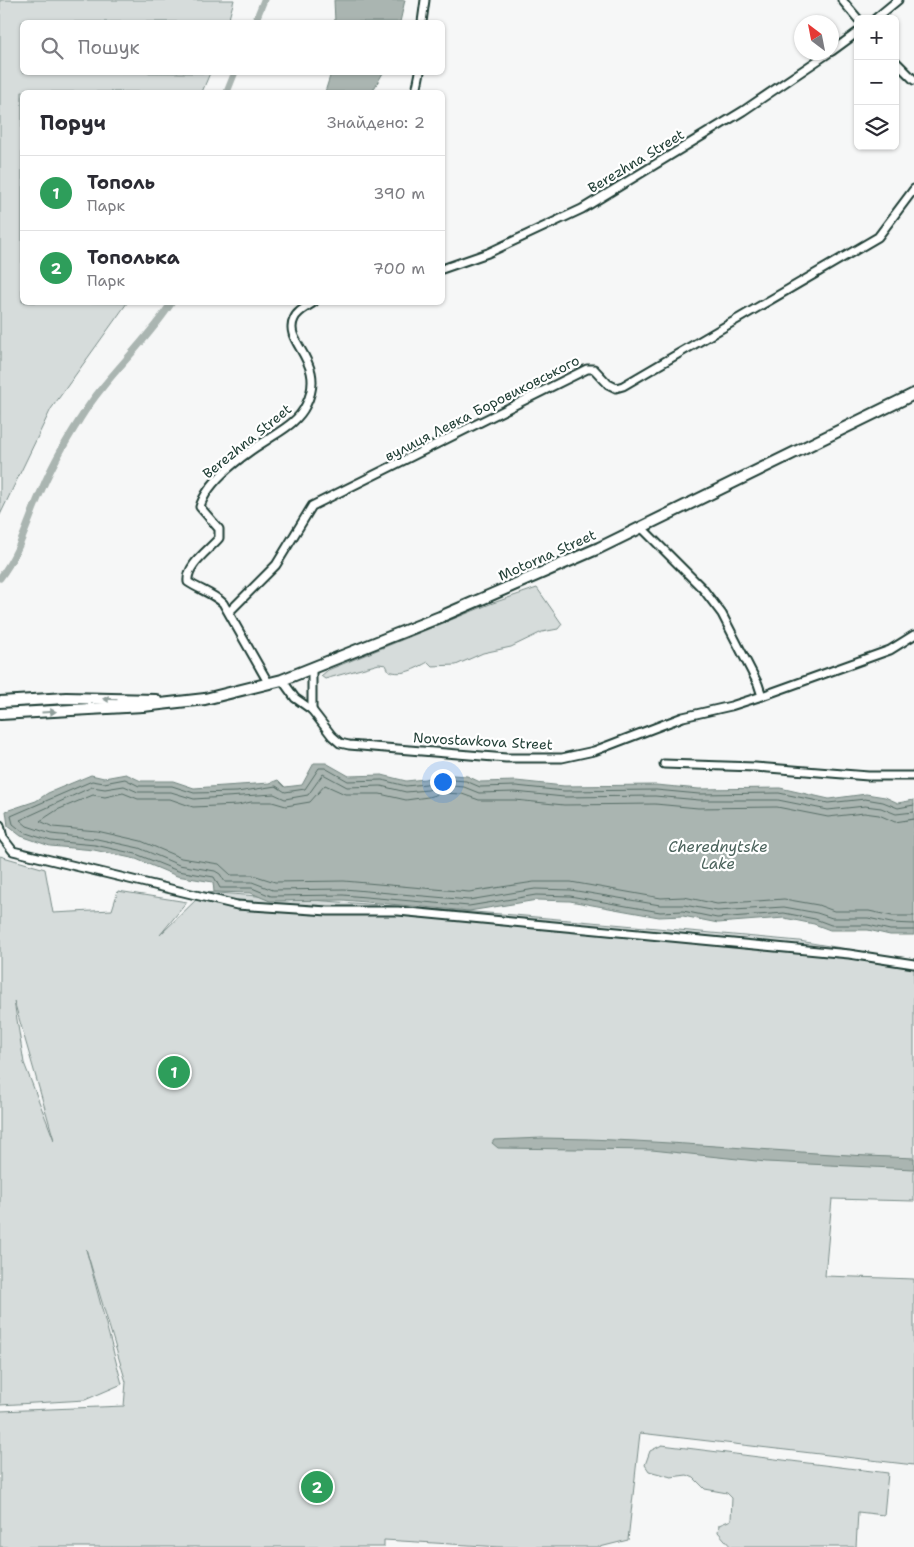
<!DOCTYPE html>
<html lang="uk">
<head>
<meta charset="utf-8">
<style>
	:root { --surface:#fff; --page:#f2f2f3; --text:#2b2b33; --muted:#7c7c81; --line:#e1e1e2; --accent:#ea580c }
	body { margin:0; font-family:"Shantell Sans",sans-serif; background:var(--page); color:var(--text) }
	.controls { position:absolute; right:15px; top:15px; display:grid; overflow:hidden; border-radius:8px; box-shadow:0 1px 4px #0004 }
	.controls button { width:45px; height:45px; display:grid; place-items:center; padding:0; border:0; border-bottom:1px solid var(--line); background:var(--surface); color:var(--text); font:25px sans-serif }
	.compass { position:absolute; left:794px; top:15px; width:45px; height:45px; border-radius:50%; background:var(--surface); box-shadow:0 1px 4px #0004; rotate:328deg }
	.you { position:absolute; left:442px; top:781px; width:18px; height:18px; margin:-12px; border:4px solid #fff; border-radius:50%; background:#1a73e8; box-shadow:0 0 0 8px #1a73e833 }
	.badge { display:grid; place-items:center; width:32px; height:32px; border-radius:50%; background:var(--accent); color:#fff; font-size:16px; font-weight:700 }
	.pin { position:absolute; translate:-50% -50%; border:2px solid #fff; box-shadow:0 1px 5px #0006 }
	.list { margin:0; padding:0; list-style:none }
	h2 { display:flex; justify-content:space-between; align-items:center; height:65px; margin:0; padding:0 20px; font-size:21px }
	h2 small { font-size:16px; font-weight:400; color:var(--muted) }
	.list li { display:grid; grid-template-columns:32px 1fr auto; gap:15px; align-items:center; box-sizing:border-box; height:75px; padding:0 20px; border-top:1px solid var(--line) }
	.list b { display:block; font-size:19px; white-space:nowrap }
	.list p { margin:0; font-size:16px; white-space:nowrap; color:var(--muted) }
	.list em { font-size:16px; font-style:normal; color:var(--muted) }
	.icon { flex:none; width:28px; height:28px; fill:none; stroke:currentColor; stroke-width:2; stroke-linecap:round; stroke-linejoin:round }
	.map { position:relative; flex:none; width:914px; height:1547px; overflow:hidden }
	.search { position:absolute; background:var(--surface); box-shadow:0 1px 4px #0004; left:20px; top:20px; width:425px; height:55px; display:flex; align-items:center; gap:12px; box-sizing:border-box; padding:0 18px; border-radius:8px; color:var(--muted); font-size:19px }
	.panel { position:absolute; background:var(--surface); box-shadow:0 1px 4px #0004; left:20px; top:90px; width:425px; height:215px; border-radius:8px }
	.map>svg:first-child { display:block }
	.green { fill:#d6dcdb; stroke:#7a8c88; fill-rule:evenodd }
	.water { fill:#aab5b1; stroke:#72857f }
	.lines { fill:none; stroke-linecap:round; stroke-linejoin:round }
	.shore { stroke:#576d66; stroke-width:1 }
	.canal { stroke:#aab5b1; stroke-width:7 }
	.street-casing { stroke:#1f3d34; stroke-width:11 }
	.secondary-casing { stroke:#1f3d34; stroke-width:14 }
	.street { stroke:#fff; stroke-width:7 }
	.secondary { stroke:#fff; stroke-width:10 }
	.oneway { fill:#8f9e9a }
	.labels { text-anchor:middle; stroke-width:4.5; stroke-linejoin:round; paint-order:stroke }
	.street-label { font-size:14px; fill:#1f3d34; stroke:#fff }
	.water-label { font-size:15px; font-style:italic; fill:#49615a; stroke:#fff }
</style>
</head>
<body>
<div class="map">
<svg width="914" height="1547" viewBox="0 0 914 1547">
	<rect width="100%" height="100%" fill="#f6f7f7"/>
	<filter id="ink" filterUnits="userSpaceOnUse"><feTurbulence type="fractalNoise" baseFrequency=".02" numOctaves="2"/><feDisplacementMap in="SourceGraphic" scale="10" xChannelSelector="R" yChannelSelector="G"/><feConvolveMatrix kernelMatrix="1 2 1 2 8 2 1 2 1" color-interpolation-filters="sRGB"/></filter>
	<g filter="url(#ink)">
		<g class="green">
			<path d="M 0,0 L 234,0 L 228,22 L 22,22 L 22,72 L 210,73 L 202,92 L 22,92 L 22,302 L 127,303 L 51,409 L 0,515 Z"/>
			<path d="M 537,588 L 562,624 L 558,629 L 542,632 L 511,647 L 483,653 L 456,665 L 432,666 L 428,662 C 415,669 403,676 389,671 L 386,665 L 379,664 L 325,679 L 321,676 L 328,670 L 490,604 Z"/>
			<path d="M 0,856 L 45,869 L 53,913 L 112,910 L 118,891 L 187,902 L 160,935 L 204,892 L 514,915 L 799,941 L 914,960 L 914,1201 L 832,1199 L 825,1276 L 914,1279 L 914,1465 L 640,1433 L 628,1540 L 600,1547 L 501,1547 L 384,1540 L 384,1547 L 0,1547 L 0,1411 L 124,1406 L 126,1382 L 86,1249 L 122,1384 L 85,1400 L 0,1405 ZM 14,1001 L 54,1140 L 24,1063 Z"/>
			<path d="M 662,1445 L 888,1473 L 884,1515 L 858,1512 L 856,1547 L 731,1547 L 718,1532 L 719,1525 L 731,1520 L 732,1498 L 727,1493 L 705,1489 L 694,1478 L 687,1475 L 671,1477 L 649,1471 L 645,1465 L 650,1451 Z"/>
		</g>
		<g class="water">
			<path d="M 334,0 L 405,0 L 400,22 L 335,22 Z"/>
			<path d="M 331,73 L 331,72 L 383,73 L 372,92 L 325,92 Z"/>
			<path d="M 314,763 L 326,763 L 349,776 L 382,775 L 406,781 L 425,779 L 438,774 L 467,776 L 480,782 L 516,781 L 564,786 L 656,785 L 699,789 L 780,788 L 829,799 L 866,794 L 885,797 L 898,803 L 914,800 L 914,935 L 890,935 L 868,930 L 830,930 L 814,924 L 784,918 L 718,923 L 683,916 L 659,917 L 570,901 L 537,900 L 469,911 L 343,900 L 270,901 L 251,893 L 214,892 L 213,882 L 177,876 L 136,859 L 94,850 L 50,846 L 21,836 L 8,826 L 6,811 L 36,801 L 48,793 L 91,775 L 104,778 L 126,774 L 141,781 L 173,781 L 194,788 L 270,783 L 278,780 L 285,787 L 302,785 Z"/>
			<path d="M 542,1138 C 666,1139 790,1154 914,1158 L 914,1169 L 766,1162 L 652,1150 L 498,1148 L 492,1143 L 494,1140 Z"/>
		</g>
		<g class="lines">
			<g class="shore">
				<path d="M 914,805 L 898,808 L 883,802 L 865,799 L 828,803 L 779,793 L 699,794 L 656,790 L 564,791 L 516,786 L 480,787 L 466,781 L 440,779 L 426,784 L 406,786 L 382,780 L 348,781 L 325,768 L 319,768 L 305,789 L 285,792 L 276,786 L 237,792 L 194,793 L 172,786 L 139,786 L 125,779 L 104,783 L 92,781 L 11,816 L 13,824 L 23,832 L 35,836 L 51,841 L 95,845 L 136,854 L 178,871 L 214,877 L 220,888 L 252,888 L 271,896 L 343,895 L 469,906 L 536,895 L 570,896 L 660,912 L 683,911 L 717,918 L 784,913 L 815,919 L 831,925 L 868,925 L 890,930 L 914,930"/>
				<path d="M 914,812 L 896,814 L 881,808 L 865,806 L 828,810 L 778,800 L 699,800 L 655,796 L 564,797 L 515,792 L 479,793 L 464,787 L 440,785 L 428,790 L 406,792 L 381,786 L 347,787 L 323,774 L 308,795 L 285,799 L 274,794 L 194,799 L 171,792 L 138,792 L 124,786 L 105,789 L 92,787 L 20,820 L 27,826 L 51,834 L 97,839 L 139,848 L 179,865 L 215,871 L 220,874 L 225,882 L 252,882 L 273,890 L 344,889 L 469,900 L 535,889 L 571,890 L 660,905 L 684,905 L 717,911 L 784,907 L 817,913 L 832,918 L 868,918 L 891,923 L 914,924"/>
				<path d="M 914,819 L 895,822 L 879,815 L 864,813 L 828,817 L 777,807 L 698,808 L 655,804 L 564,805 L 515,800 L 479,800 L 462,794 L 442,793 L 428,797 L 406,800 L 380,794 L 345,794 L 325,785 L 310,802 L 286,806 L 272,802 L 251,802 L 238,805 L 193,807 L 170,799 L 138,799 L 123,793 L 105,797 L 93,795 L 57,810 L 40,821 L 53,827 L 97,831 L 141,841 L 181,858 L 219,864 L 231,875 L 253,875 L 275,882 L 344,881 L 469,892 L 534,882 L 571,882 L 661,898 L 684,897 L 717,904 L 784,899 L 818,905 L 834,911 L 869,911 L 892,916 L 914,916"/>
			</g>
			<g class="canal">
				<path d="M 255,22 L 264,0"/>
				<path d="M 227,92 L 235,72"/>
				<path d="M 0,578 C 21,551 28,519 42,489 C 52,465 66,441 80,419 C 106,376 145,344 172,302"/>
			</g>
			<g class="street-casing">
				<g id="street">
					<path d="M 842,0 L 858,19"/>
					<path d="M 875,19 L 898,0"/>
					<path d="M 422,22 L 425,0"/>
					<path d="M 832,51 L 858,32"/>
					<path d="M 895,61 L 914,80"/>
					<path d="M 416,92 L 420,72"/>
					<path d="M 442,269 L 488,253 L 582,209 L 743,111 L 830,52"/>
					<path d="M 642,528 L 703,589 L 722,614 L 758,684 L 762,696"/>
					<path d="M 229,612 L 276,565 L 312,506 L 587,369 L 594,369 L 608,384 L 616,388 L 623,386 L 878,237 L 914,189"/>
					<path d="M 312,668 L 312,710"/>
					<path d="M 282,680 L 295,698 L 312,710 L 332,736 L 340,743 L 349,745 L 506,758 L 562,758 L 594,751 L 683,717 L 731,706 L 762,696 L 890,650 L 914,635"/>
					<path d="M 269,684 L 223,603 C 212,593 200,590 188,582 C 186,565 209,550 219,538 L 219,529 L 200,507 C 207,481 244,454 267,440 C 282,430 298,422 306,405 C 328,361 282,343 294,319 C 297,311 307,307 314,302"/>
					<path d="M 664,764 L 755,767 L 868,776 L 914,776"/>
					<path d="M 0,825 L 3,838 L 13,851 L 237,905 L 328,911 L 398,911 L 849,954 L 914,964"/>
				</g>
			</g>
			<g class="secondary-casing">
				<g id="secondary">
					<path d="M 0,702 L 66,698 L 156,700"/>
					<path d="M 0,714 L 143,706 L 205,699 L 282,680 L 440,617 L 599,548 L 914,394"/>
				</g>
			</g>
			<use href="#street" class="street"/>
			<use href="#secondary" class="secondary"/>
		</g>
		<defs><path id="oneway-solid" d="M-6-.8H1V-3.2L6.5 0L1 3.2V.8H-6Z" transform="scale(1.25)"/></defs>
		<g class="oneway">
			<use href="#oneway-solid" transform="translate(110 699) rotate(-179)"/>
			<use href="#oneway-solid" transform="translate(49 712) rotate(-3)"/>
		</g>
	</g>
	<g class="labels">
		<g class="street-label">
			<text transform="translate(636 161) rotate(-31)" y="5">Berezhna Street</text>
			<text transform="translate(482 408) rotate(-27)" y="5">вулиця Левка Боровиковського</text>
			<text transform="translate(247 441) rotate(-39)" y="5">Berezhna Street</text>
			<text transform="translate(547 555) rotate(-24)" y="5">Motorna Street</text>
			<text transform="translate(483 741) rotate(3)" y="5">Novostavkova Street</text>
		</g>
		<g class="water-label">
			<text x="718" y="852">Cherednytske<tspan x="718" dy="17">Lake</tspan></text>
		</g>
	</g>
</svg>
<div class="controls">
<button>+</button>
<button>−</button>
<button><svg class="icon" aria-label="layers" viewBox="0 0 24 24"><path d="M12 4l9 5-9 5-9-5zM3 14l9 5 9-5"/></svg></button>
</div>
<svg class="compass" viewBox="-18 -18 36 36"><path d="M0-13l5 13h-10z" fill="#e53935"/><path d="M0 13l5-13h-10z" fill="#7c7c81"/></svg>
<div class="you"></div>
<div class="pin badge" style="left:174px;top:1072px;background:#2e9e5b">1</div>
<div class="pin badge" style="left:317px;top:1487px;background:#2e9e5b">2</div>
<div class="search"><svg class="icon" aria-label="search" viewBox="0 0 24 24"><circle cx="10" cy="10" r="6"/><path d="M15 15l6 6"/></svg>Пошук</div>
<section class="panel">
<h2>Поруч<small>Знайдено: 2</small></h2>
<ul class="list">
<li><span class="badge" style="background:#2e9e5b">1</span><div><b>Тополь</b><p>Парк</p></div><em>390 m</em></li>
<li><span class="badge" style="background:#2e9e5b">2</span><div><b>Тополька</b><p>Парк</p></div><em>700 m</em></li>
</ul>
</section>
</div>
</body>
</html>
